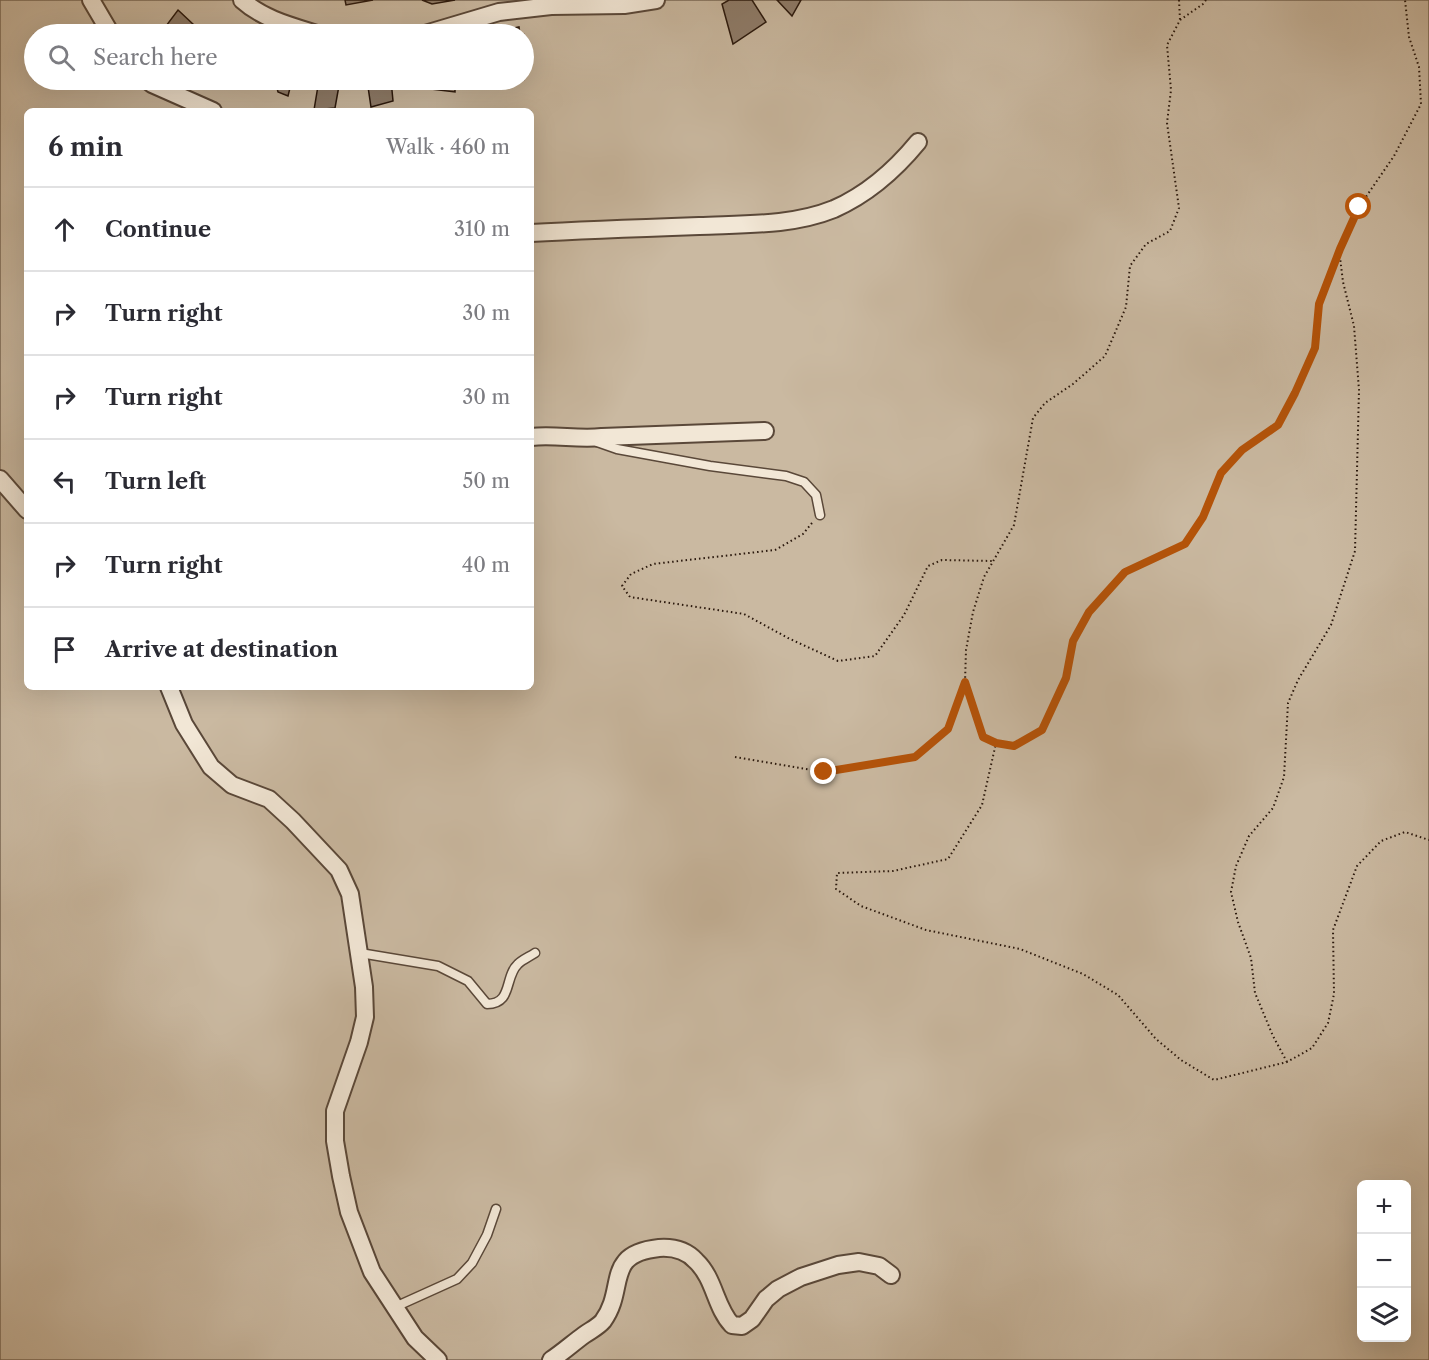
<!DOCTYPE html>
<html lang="en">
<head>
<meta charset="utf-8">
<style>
	:root { --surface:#fff; --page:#f2f2f3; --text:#2b2b33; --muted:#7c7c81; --line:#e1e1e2 }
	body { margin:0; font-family:"Libre Caslon Text",serif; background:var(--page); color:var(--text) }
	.controls { position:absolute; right:18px; bottom:18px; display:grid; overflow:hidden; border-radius:9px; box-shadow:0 6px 24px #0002 }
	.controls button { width:54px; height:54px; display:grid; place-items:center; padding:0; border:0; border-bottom:2px solid var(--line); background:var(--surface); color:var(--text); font:30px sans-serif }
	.stop { position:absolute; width:18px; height:18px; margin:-14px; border:4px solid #b45309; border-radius:50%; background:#fff }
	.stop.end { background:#b45309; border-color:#fff; box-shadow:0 2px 6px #0008 }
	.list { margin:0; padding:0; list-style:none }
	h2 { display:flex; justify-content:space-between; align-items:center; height:78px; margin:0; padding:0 24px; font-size:26px }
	h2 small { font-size:20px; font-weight:400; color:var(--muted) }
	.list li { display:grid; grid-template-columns:39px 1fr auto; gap:18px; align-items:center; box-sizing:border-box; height:84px; padding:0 24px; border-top:2px solid var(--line) }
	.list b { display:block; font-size:22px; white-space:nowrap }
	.list em { font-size:20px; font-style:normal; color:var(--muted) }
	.icon { flex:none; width:33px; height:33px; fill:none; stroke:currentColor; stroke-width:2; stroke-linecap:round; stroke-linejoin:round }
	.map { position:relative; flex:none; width:1429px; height:1360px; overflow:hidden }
	.search { position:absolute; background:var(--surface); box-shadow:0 6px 24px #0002; left:24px; top:24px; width:510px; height:66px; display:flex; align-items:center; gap:15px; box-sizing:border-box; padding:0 21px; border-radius:33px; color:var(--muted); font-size:22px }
	.panel { position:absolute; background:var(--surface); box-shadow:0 6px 24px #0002; left:24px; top:108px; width:510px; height:582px; border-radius:9px }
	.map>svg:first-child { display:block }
	.green { fill:#cab9a1; stroke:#7a6856; stroke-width:1.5; fill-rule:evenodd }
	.building { fill:#8e7c6a; stroke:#29170c; stroke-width:1.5 }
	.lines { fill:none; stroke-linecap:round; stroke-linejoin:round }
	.lane-casing { stroke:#5a4839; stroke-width:11 }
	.street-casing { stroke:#5a4839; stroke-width:20 }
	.path { stroke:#29170c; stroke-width:2; stroke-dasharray:1.5 3; stroke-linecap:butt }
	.lane { stroke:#f2e7d6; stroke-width:8 }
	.street { stroke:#f2e7d6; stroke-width:16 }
	.route { stroke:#b45309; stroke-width:8 }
</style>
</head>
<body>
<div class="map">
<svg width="1429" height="1360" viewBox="0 0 1429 1360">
	<rect width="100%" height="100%" fill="#ebdac0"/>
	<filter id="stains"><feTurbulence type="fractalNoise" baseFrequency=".00333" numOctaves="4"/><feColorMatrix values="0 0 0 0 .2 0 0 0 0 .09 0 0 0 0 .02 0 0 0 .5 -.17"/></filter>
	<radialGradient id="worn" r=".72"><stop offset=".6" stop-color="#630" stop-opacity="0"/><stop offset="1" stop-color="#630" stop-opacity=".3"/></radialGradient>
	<path class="green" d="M 0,0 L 1429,0 L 1429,1360 L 0,1360 ZM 34,34 L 524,34 L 524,80 L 34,80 ZM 27,111 L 531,111 L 531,687 L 27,687 ZM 1362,1184 L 1406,1184 L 1406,1338 L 1362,1338 Z"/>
	<g class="building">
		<path d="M 345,0 L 373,0 L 346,5 Z"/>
		<path d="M 422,0 L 455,0 L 432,4 Z"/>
		<path d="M 729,0 L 752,0 L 766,22 L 733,44 L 722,4 Z"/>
		<path d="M 777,0 L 801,0 L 792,16 Z"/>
		<path d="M 178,10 L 195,26 L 192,34 L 160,34 Z"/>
		<path d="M 519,27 L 520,34 L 485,34 Z"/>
		<path d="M 275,80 L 292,80 L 288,96 L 278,92 Z"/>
		<path d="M 319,80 L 340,80 L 335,108 L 314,110 Z"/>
		<path d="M 367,80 L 391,80 L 393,101 L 371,107 Z"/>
		<path d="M 423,80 L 455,80 L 455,92 L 423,88 Z"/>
	</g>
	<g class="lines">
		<g class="lane-casing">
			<g id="lane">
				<path d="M 597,442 L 617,449 L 710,466 L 786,476 L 804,482 L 816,495 L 820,515"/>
				<path d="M 360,953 L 438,966 L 468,981 L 487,1004 C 513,1004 504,977 518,964 C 522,960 529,957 535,953"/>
				<path d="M 395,1307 L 457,1279 L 472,1263 L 487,1235 L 496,1209"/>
			</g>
		</g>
		<g class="street-casing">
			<g id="street">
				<path d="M 91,0 L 111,34"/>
				<path d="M 242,0 C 263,19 291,26 317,34"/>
				<path d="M 425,34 L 499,12 L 551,6 L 624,5 L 656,0"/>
				<path d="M 147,80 L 152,84 L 213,111"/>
				<path d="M 531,233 C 587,230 643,228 699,226 C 744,224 792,226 834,209 C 868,194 895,170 918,142"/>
				<path d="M 531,437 C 555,434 578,440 602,437 L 765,431"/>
				<path d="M 0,479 L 27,510"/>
				<path d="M 169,687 L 184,724 L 211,767 L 232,785 L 269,799 L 293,821 L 339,870 L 350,894 L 364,987 L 365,1017 L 359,1042 L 335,1111 L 335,1141 L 341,1176 L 349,1212 L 372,1272 L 415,1338 L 438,1360"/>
				<path d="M 551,1360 C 563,1352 573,1343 584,1335 C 591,1330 598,1327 603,1321 C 627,1288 603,1254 659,1248 C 673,1247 686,1250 696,1261 C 715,1279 715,1307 732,1325 L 742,1326 L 752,1319 L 766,1299 L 778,1289 L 801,1277 L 838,1265 L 859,1262 L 879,1266 L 891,1275"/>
			</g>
		</g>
		<g class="path">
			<path d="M 1179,0 L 1180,20"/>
			<path d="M 1206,0 L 1203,4 L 1180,20 L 1167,45 L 1171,90 L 1167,123 L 1179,208 L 1170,231 L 1146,244 L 1130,266 L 1126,307 L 1105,356 L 1073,384 L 1045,403 L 1033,418 L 1014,525 L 984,577 L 973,612 L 966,650 L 965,682 L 983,737 L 996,743 L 982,805 L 948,859 L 893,871 L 837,873 L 836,889 L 861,906 L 926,930 L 1020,949 L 1083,974 L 1118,995 L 1156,1039 L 1181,1060 L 1214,1080 L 1287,1062 L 1312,1048 L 1328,1023 L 1334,994 L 1333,930 L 1357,866 L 1381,841 L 1405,832 L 1429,840"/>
			<path d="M 812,523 L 803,534 L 775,550 L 653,564 L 631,574 L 622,586 L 630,597 L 744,614 L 788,638 L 838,661 L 875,656 L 904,615 L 928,566 L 942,560 L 992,561"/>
			<path d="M 997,743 L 1014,746 L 1042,730 L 1066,678 L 1073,641 L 1089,612 L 1125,572 L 1185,544 L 1203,517 L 1221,473 L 1242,450 L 1278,425 L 1295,394 L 1315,349 L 1319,304 L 1338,252"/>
			<path d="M 735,757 L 824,772 L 915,757 L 948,729 L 964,685"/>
			<path d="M 1287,1062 L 1273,1036 L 1255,993 L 1251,958 L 1238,922 L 1231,892 L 1236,866 L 1249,836 L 1273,808 L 1284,777 L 1288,703 L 1298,680 L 1331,625 L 1355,551 L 1359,390 L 1354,326 L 1343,282 L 1339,249 L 1359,207 L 1394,156 L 1421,104 L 1419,67 L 1409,37 L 1405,0"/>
		</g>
		<use href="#lane" class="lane"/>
		<use href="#street" class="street"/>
	</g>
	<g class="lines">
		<path class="route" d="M 824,772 L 915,757 L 948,729 L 965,682 L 983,737 L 996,743 L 1014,746 L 1042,730 L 1066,678 L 1073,641 L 1089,612 L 1125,572 L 1185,544 L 1203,517 L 1221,473 L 1242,450 L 1278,425 L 1295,393 L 1315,348 L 1319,304 L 1340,249 L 1359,207"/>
	</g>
	<rect width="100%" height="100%" filter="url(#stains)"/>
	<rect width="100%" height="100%" fill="url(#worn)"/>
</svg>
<div class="controls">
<button>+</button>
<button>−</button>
<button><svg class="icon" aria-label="layers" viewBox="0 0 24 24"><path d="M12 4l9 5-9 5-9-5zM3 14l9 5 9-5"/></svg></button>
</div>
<div class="stop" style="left:1359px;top:207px"></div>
<div class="stop end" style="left:824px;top:772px"></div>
<div class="search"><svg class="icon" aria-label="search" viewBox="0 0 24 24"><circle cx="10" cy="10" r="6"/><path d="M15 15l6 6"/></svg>Search here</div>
<section class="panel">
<h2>6 min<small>Walk · 460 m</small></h2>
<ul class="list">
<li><svg class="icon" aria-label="ahead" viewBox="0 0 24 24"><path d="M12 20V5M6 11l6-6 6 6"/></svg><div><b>Continue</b></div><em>310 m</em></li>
<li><svg class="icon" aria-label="right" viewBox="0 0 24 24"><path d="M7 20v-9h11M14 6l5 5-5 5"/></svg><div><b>Turn right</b></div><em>30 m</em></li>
<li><svg class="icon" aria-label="right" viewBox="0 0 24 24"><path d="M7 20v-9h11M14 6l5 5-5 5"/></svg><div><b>Turn right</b></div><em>30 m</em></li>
<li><svg class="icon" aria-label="left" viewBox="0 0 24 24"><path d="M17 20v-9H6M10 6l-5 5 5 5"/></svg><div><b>Turn left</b></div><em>50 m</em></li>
<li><svg class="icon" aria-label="right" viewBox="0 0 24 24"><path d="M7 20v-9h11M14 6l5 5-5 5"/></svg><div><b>Turn right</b></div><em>40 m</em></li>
<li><svg class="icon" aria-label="arrive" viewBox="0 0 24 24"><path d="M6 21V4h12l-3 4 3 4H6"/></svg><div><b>Arrive at destination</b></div></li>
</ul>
</section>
</div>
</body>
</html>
